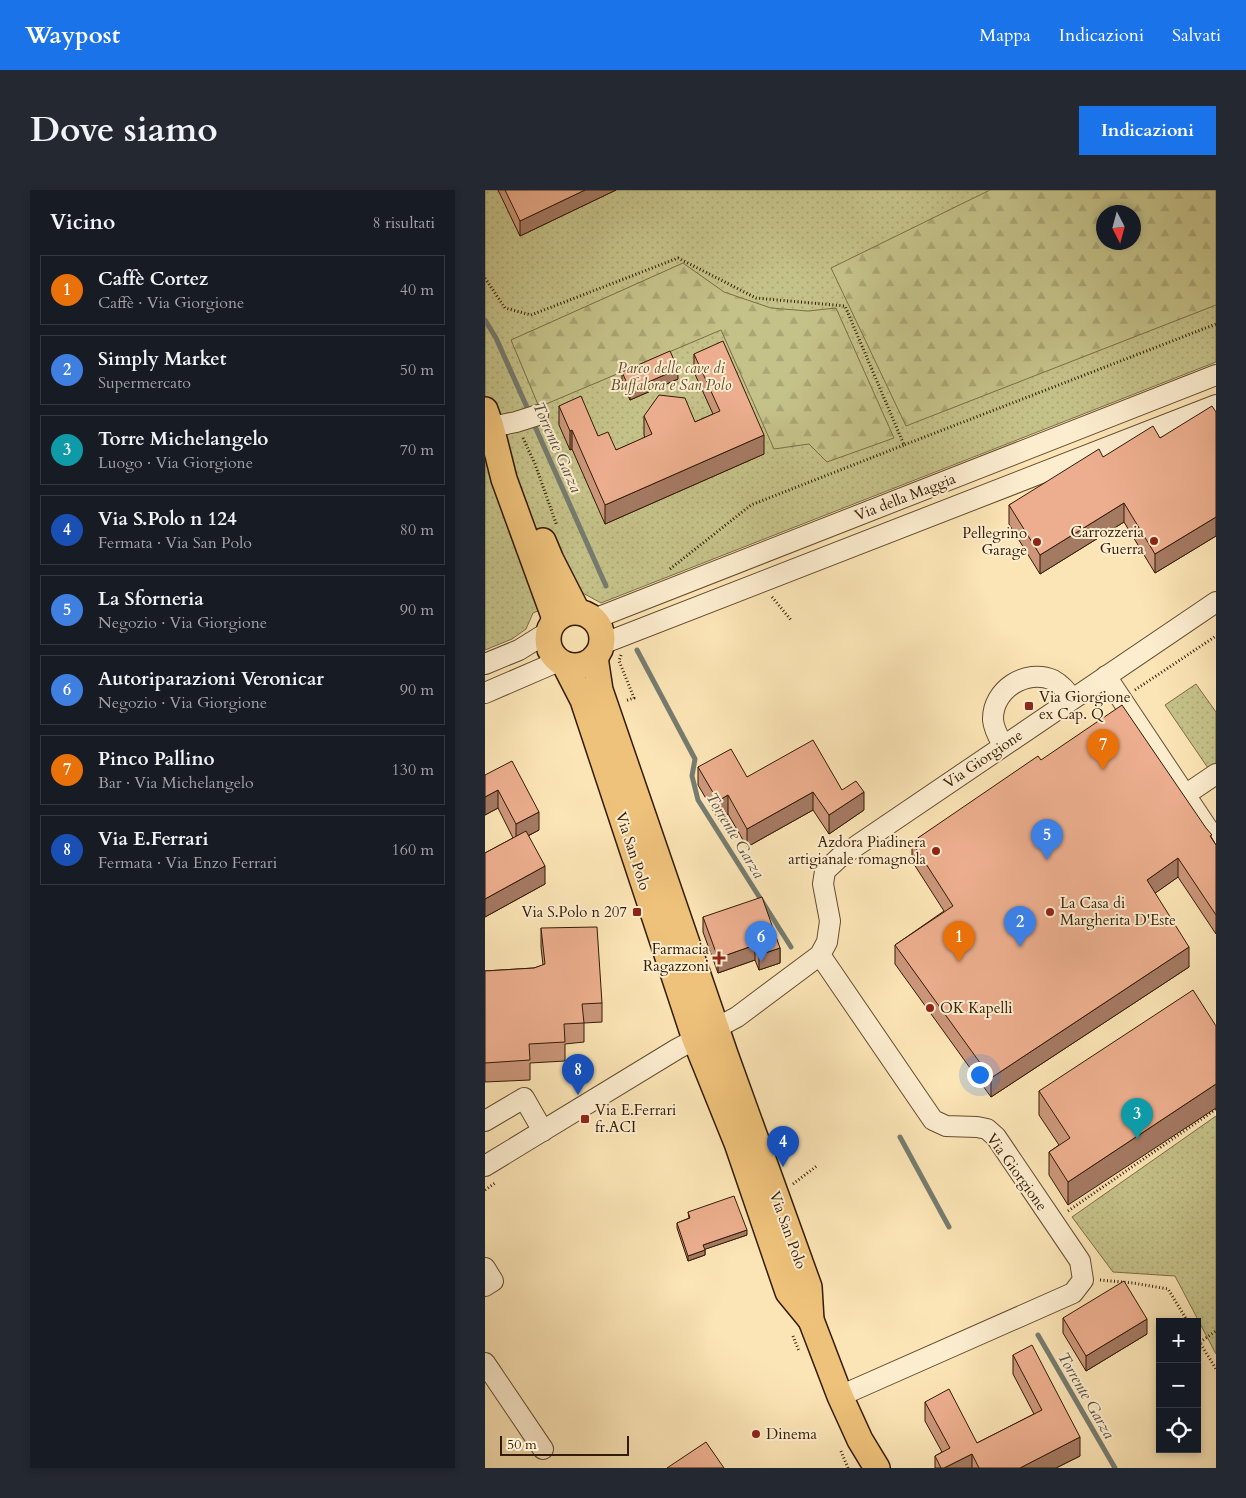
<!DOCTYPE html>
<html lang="it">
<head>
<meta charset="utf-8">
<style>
	:root { --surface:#171b24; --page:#242831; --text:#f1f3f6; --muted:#9ea1a6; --line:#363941; --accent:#1a73e8 }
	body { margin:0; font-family:Cardo,serif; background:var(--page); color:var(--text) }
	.controls { position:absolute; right:15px; bottom:15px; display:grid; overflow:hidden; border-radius:0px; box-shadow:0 2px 8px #0003 }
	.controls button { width:45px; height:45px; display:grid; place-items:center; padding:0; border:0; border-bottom:1px solid var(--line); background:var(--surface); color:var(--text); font:25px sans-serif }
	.compass { position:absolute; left:611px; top:15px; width:45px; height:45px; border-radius:50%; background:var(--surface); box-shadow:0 2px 8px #0003; rotate:174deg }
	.scale { position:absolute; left:15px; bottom:12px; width:129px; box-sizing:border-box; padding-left:5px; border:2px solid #331b04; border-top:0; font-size:14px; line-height:18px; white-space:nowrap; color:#331b04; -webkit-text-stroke:4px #fcedcf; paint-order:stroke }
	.you { position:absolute; left:494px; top:884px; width:18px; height:18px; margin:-12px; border:4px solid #fff; border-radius:50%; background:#1a73e8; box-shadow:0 0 0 8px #1a73e833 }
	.badge { display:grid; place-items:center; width:32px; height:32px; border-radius:50%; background:var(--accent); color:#fff; font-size:16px; font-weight:700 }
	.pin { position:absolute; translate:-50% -41px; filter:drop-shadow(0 1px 2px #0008) }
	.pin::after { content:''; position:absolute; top:26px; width:18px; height:15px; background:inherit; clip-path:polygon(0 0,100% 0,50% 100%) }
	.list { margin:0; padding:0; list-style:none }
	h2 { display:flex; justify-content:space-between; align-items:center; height:65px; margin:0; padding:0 20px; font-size:21px }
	h2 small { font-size:16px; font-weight:400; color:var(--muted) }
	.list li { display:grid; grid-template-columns:32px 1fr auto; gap:15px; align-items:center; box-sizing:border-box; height:70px; margin:0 10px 10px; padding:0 10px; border:1px solid var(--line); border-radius:0px }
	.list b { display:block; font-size:19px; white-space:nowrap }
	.list p { margin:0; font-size:16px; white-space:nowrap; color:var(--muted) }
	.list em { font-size:16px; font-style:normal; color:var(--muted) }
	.icon { flex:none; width:28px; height:28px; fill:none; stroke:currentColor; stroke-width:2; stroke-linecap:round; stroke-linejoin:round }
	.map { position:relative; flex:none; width:731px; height:1278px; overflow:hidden; border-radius:0px }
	header { display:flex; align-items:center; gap:30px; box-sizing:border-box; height:70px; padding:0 25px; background:var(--accent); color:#fff }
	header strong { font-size:24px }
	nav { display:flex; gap:28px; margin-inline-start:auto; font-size:18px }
	.intro { display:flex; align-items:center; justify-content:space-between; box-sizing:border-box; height:120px; padding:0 30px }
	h1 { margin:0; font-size:35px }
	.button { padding:12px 22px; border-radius:0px; background:var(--accent); color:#fff; font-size:18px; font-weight:700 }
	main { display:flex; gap:30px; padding:0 30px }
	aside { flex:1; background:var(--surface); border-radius:0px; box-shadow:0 2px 8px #0003 }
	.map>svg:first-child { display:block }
	.grass { fill:url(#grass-dots); stroke:#7c6e46; fill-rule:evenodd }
	.forest { fill:url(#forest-firs); stroke:#7c6e46; fill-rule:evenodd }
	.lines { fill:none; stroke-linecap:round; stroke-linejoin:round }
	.stream { stroke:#767c70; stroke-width:5 }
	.minor-casing { stroke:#654d30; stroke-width:22 }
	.major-casing { stroke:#331b04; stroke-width:28 }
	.path { stroke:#331b04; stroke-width:3; stroke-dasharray:1 2.5; stroke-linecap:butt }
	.minor { stroke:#fcedcf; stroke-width:20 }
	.major { stroke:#eec27a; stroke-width:25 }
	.wall { fill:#cb967a; stroke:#331b04 }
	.shaded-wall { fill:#a57a63; stroke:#331b04 }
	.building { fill:#ecae8e; stroke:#331b04 }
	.poi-dot { fill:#8f2418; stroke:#fcedcf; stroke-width:2 }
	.labels { text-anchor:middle; stroke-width:4; stroke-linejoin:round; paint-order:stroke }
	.park-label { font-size:15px; font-style:italic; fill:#5f4d2c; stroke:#fcedcf }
	.street-label { font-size:15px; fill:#331b04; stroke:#fcedcf }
	.poi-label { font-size:15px; fill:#331b04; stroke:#fcedcf; text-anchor:end }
	.water-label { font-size:16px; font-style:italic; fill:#5a5343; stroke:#fcedcf }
</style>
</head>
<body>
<header>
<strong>Waypost</strong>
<nav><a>Mappa</a><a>Indicazioni</a><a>Salvati</a></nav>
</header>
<div class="intro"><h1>Dove siamo</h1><a class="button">Indicazioni</a></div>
<main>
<aside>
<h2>Vicino<small>8 risultati</small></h2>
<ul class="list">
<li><span class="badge" style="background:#e8710a">1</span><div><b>Caffè Cortez</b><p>Caffè · Via Giorgione</p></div><em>40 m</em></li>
<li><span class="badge" style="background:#3f7fe0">2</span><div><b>Simply Market</b><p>Supermercato</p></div><em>50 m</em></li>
<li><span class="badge" style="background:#0f9aa8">3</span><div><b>Torre Michelangelo</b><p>Luogo · Via Giorgione</p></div><em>70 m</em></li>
<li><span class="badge" style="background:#1a4fb4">4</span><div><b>Via S.Polo n 124</b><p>Fermata · Via San Polo</p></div><em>80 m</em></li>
<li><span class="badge" style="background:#3f7fe0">5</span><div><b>La Sforneria</b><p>Negozio · Via Giorgione</p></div><em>90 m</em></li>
<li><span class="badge" style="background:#3f7fe0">6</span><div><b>Autoriparazioni Veronicar</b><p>Negozio · Via Giorgione</p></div><em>90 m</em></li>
<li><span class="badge" style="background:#e8710a">7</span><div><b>Pinco Pallino</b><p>Bar · Via Michelangelo</p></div><em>130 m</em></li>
<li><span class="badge" style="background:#1a4fb4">8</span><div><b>Via E.Ferrari</b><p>Fermata · Via Enzo Ferrari</p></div><em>160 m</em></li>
</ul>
</aside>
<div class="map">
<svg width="731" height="1278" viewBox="0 0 731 1278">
	<defs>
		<pattern id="grass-dots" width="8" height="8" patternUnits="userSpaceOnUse" patternTransform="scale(1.25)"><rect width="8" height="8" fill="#c5c289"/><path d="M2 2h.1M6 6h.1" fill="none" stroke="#aaa675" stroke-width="1.8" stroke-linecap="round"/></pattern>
		<pattern id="forest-firs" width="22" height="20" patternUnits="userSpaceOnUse" patternTransform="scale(1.25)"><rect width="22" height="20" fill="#c5c289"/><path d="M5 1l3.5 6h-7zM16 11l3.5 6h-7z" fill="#aaa675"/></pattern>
	</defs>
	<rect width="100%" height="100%" fill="#fbe4b5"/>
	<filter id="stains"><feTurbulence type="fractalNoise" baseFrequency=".004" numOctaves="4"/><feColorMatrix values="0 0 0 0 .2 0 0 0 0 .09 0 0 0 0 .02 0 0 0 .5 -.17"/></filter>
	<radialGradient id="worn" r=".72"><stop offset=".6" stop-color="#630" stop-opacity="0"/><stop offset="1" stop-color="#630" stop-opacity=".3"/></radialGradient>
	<g class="grass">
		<path d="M 0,0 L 731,0 L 731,172 L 116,413 L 96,402 L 48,423 L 41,439 L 27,449 L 0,460 ZM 618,22 L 648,22 L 648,52 L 618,52 Z"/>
		<path d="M 711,494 L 731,522 L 731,573 L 723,578 L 680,515 Z"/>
		<path d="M 731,926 L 731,1164 L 690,1086 L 628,1082 L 587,1027 Z"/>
	</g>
	<g class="forest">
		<path d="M 505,0 L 731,0 L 731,115 L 421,236 L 346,78 ZM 618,22 L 648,22 L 648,52 L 618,52 Z"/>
		<path d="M 198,73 L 239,102 L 286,118 L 323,121 L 351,118 L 409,248 L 342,272 L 324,254 L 289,259 L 236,140 L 54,217 L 26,150 Z"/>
	</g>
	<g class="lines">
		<g class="stream">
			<path d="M 0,130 L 11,148 L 45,224"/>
			<path d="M 48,232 L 121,396"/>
			<path d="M 152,460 L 210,569 L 207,586 L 213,610 L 306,757"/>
			<path d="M 415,947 L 464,1037"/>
			<path d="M 553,1145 L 630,1278"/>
		</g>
		<g class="minor-casing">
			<g id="minor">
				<path d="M 6,237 L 31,232 L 53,225"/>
				<path d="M 109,429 L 731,185"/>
				<path d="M 117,454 L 731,215"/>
				<path d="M 0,474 L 34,460 L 63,442"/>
				<path d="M 621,486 L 731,651"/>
				<path d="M 0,503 L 74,471"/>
				<path d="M 518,555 C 514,548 509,540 508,530 C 507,500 541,478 568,490 C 577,495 582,501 587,509"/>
				<path d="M 700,605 L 731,584"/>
				<path d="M 335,765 L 448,930 L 461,936 L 492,937 L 502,939 L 511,947 L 595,1071 L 598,1090 L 588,1103 L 355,1206"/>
				<path d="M 0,931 L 39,908 L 58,941"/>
				<path d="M 0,976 L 192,859 L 252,827 L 335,765 L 342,752 L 345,731 L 338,694 L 340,681 L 355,667 L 731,412"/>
				<path d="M 0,1078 L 8,1091 L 0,1096"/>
				<path d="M 0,1173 L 58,1259"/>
			</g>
		</g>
		<g class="major-casing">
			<g id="major">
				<path d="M 0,220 L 6,237 L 19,289 L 70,429"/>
				<path d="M 58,351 L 66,370 L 92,421"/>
				<circle cx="90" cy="449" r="27"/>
				<path d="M 110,467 L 115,500 L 240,864 L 324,1097 L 326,1130 L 355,1206 L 375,1250 L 392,1278"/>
				<path d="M 80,475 L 98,510 L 210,849 L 252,953 L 303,1102 L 326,1130"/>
			</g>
		</g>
		<g class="path">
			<path d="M 0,88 L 20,118 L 46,125 L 193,68 L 271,108 L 360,116 L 419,255 L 731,134"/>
			<path d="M 38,248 L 50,274 L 72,336"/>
			<path d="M 185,379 L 266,315 L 419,255"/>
			<path d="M 287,407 L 306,430"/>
			<path d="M 136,465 L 134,471 L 149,508 L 140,511"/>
			<path d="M 650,500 L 731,446"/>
			<path d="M 308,994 L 333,975"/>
			<path d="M 0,1000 L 10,993"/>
			<path d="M 583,1021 L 731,919"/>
			<path d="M 615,1090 L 648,1093 L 683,1099 L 703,1132"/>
			<path d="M 308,1146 L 314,1161"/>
			<path d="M 712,1148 L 731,1179"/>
			<path d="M 715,1152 L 731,1141"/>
			<path d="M 356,1261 L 363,1278"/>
		</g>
		<use href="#minor" class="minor"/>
		<use href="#major" class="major"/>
	</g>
	<g class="wall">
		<path d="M 13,0 L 131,0 L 35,46 Z"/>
		<path d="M 209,164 L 279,264 L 120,334 L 87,259 L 85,260 L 74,235 L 74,216 L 131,260 L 160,248 L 159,245 L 159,226 L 210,232 L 228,224 L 209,182 Z"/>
		<path d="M 137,182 L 193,189 L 145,210 L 137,192 Z"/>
		<path d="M 731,222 L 731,346 L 670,383 L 639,332 L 555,384 L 524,334 L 524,315 L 618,267 L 675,248 Z"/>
		<path d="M 556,570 L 721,638 L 731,655 L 731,744 L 693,687 L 670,703 L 704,777 L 506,907 L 410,774 L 410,755 L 459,721 L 427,671 L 427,652 Z"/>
		<path d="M 213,577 L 262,587 L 357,600 L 379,620 L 344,644 L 328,620 L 262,657 L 243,624 L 233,629 L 213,595 Z"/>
		<path d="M 0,585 L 54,640 L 43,646 L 60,694 L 0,727 L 0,663 L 28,648 L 13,618 L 0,625 Z"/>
		<path d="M 218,727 L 295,758 L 295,773 L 274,780 L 270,770 L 233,783 L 218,742 Z"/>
		<path d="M 56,738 L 117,813 L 117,832 L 99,833 L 99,852 L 80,854 L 80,871 L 45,873 L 45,890 L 0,892 L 0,781 L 49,778 L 58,775 L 56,757 Z"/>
		<path d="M 731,836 L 583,1015 L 564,985 L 564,962 L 574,955 L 554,925 L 554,901 Z"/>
		<path d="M 203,1022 L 262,1045 L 220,1059 L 220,1065 L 203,1071 L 192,1038 L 192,1033 L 204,1028 Z"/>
		<path d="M 578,1128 L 662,1144 L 601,1181 L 578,1143 Z"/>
		<path d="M 528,1165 L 595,1266 L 571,1278 L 450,1278 L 450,1266 L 457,1262 L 440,1231 L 440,1212 L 492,1253 L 549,1224 L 528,1184 Z"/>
	</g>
	<g class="shaded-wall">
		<path d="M 100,0 L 131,0 L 35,46 L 35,31 Z"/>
		<path d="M 193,179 L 193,189 L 145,210 L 145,200 Z"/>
		<path d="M 87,240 L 87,259 L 85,260 L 85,241 Z"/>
		<path d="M 279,245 L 279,264 L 120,334 L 120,315 Z"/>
		<path d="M 639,313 L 639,332 L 555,384 L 555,365 Z"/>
		<path d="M 731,327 L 731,346 L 670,383 L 670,364 Z"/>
		<path d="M 13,600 L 13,618 L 0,625 L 0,607 Z"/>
		<path d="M 328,602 L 328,620 L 262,657 L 262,639 Z"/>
		<path d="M 379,602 L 379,620 L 344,644 L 344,625 Z"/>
		<path d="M 243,605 L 243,624 L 233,629 L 233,611 Z"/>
		<path d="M 54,622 L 54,640 L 31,652 L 31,634 Z"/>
		<path d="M 693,668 L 693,687 L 662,709 L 662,690 Z"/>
		<path d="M 60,676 L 60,694 L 0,727 L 0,709 Z"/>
		<path d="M 270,755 L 270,770 L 233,783 L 233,768 Z"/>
		<path d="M 704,757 L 704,777 L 506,907 L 506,888 Z"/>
		<path d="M 295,758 L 295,773 L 274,780 L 274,765 Z"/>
		<path d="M 731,894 L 731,918 L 583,1015 L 583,992 Z"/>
		<path d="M 262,1040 L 262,1045 L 218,1060 L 218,1055 Z"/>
		<path d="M 220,1060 L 220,1065 L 203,1071 L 203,1066 Z"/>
		<path d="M 662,1129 L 662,1144 L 601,1181 L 601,1166 Z"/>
		<path d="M 595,1247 L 595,1266 L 571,1278 L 535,1278 Z"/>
		<path d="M 487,1264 L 487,1278 L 459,1278 Z"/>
	</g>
	<g class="building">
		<path d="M 20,0 L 100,0 L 35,31 Z"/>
		<path d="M 238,151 L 279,245 L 120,315 L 87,240 L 85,241 L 74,216 L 96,206 L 113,246 L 123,242 L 131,260 L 167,244 L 159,226 L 174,205 L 200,208 L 210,232 L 235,221 L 209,164 Z"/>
		<path d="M 185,161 L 193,179 L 145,200 L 137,182 Z"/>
		<path d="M 727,216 L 731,222 L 731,327 L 670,364 L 639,313 L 555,365 L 524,315 L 614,259 L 618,267 L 668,236 L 675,248 Z"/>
		<path d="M 637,515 L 721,638 L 727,645 L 725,646 L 731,655 L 731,725 L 693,668 L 662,690 L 704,757 L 506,888 L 410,755 L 468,716 L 427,652 L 553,566 L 556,570 Z"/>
		<path d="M 328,550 L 357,600 L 371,591 L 379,602 L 344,625 L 328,602 L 262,639 L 243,605 L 233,611 L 213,577 L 246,559 L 262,587 Z"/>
		<path d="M 27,571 L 54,622 L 31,634 L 13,600 L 0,607 L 0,585 Z"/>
		<path d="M 41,641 L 60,676 L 0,709 L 0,663 Z"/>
		<path d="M 277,707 L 295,758 L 274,765 L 270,755 L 233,768 L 218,727 Z"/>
		<path d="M 112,737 L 117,813 L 97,814 L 99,833 L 79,834 L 80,852 L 44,854 L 45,870 L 0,873 L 0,781 L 49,778 L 60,774 L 56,738 Z"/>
		<path d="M 708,800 L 731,836 L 731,894 L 583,992 L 564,962 L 585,948 L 554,901 Z"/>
		<path d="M 249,1006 L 262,1040 L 218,1055 L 220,1060 L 203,1066 L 192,1033 L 205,1028 L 203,1022 Z"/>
		<path d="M 639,1091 L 662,1129 L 601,1166 L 578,1128 Z"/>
		<path d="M 547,1155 L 595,1247 L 535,1278 L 494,1278 L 487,1264 L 459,1278 L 456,1278 L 450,1266 L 465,1258 L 440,1212 L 464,1199 L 492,1253 L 557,1220 L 528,1165 Z"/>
		<path d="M 221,1252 L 239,1278 L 182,1278 Z"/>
	</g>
	<g class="poi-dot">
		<circle cx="669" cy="351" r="5"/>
		<circle cx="552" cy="352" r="5"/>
		<rect x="539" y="511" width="10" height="10" rx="2.5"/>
		<circle cx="451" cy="661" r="5"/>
		<rect x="147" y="717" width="10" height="10" rx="2.5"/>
		<circle cx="565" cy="722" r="5"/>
		<path d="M231.5 760.5h5v5h5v5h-5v5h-5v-5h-5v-5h5z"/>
		<circle cx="445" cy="818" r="5"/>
		<rect x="95" y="924" width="10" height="10" rx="2.5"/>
		<circle cx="271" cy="1244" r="5"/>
	</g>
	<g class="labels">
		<g class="park-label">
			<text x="186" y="183">Parco delle cave di<tspan x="186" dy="17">Buffalora e San Polo</tspan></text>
		</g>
		<g class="street-label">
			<text transform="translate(420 307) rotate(-21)" y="5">Via della Maggia</text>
			<text transform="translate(498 569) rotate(-34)" y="5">Via Giorgione</text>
			<text transform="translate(148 661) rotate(72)" y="5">Via San Polo</text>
			<text transform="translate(532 982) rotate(54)" y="5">Via Giorgione</text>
			<text transform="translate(303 1040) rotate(70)" y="5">Via San Polo</text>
		</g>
		<g class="poi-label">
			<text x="659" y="347">Carrozzeria<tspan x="659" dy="17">Guerra</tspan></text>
			<text x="542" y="348">Pellegrino<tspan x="542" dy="17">Garage</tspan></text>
			<text x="554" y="512" text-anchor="start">Via Giorgione<tspan x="554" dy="17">ex Cap. Q</tspan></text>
			<text x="441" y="657">Azdora Piadinera<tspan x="441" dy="17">artigianale romagnola</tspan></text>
			<text x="575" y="718" text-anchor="start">La Casa di<tspan x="575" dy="17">Margherita D'Este</tspan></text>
			<text x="142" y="727">Via S.Polo n 207</text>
			<text x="224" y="764">Farmacia<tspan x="224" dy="17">Ragazzoni</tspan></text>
			<text x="455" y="823" text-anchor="start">OK Kapelli</text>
			<text x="110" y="925" text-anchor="start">Via E.Ferrari<tspan x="110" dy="17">fr.ACI</tspan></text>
			<text x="281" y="1249" text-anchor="start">Dinema</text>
		</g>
		<g class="water-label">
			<text transform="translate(73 257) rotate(66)" y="6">Torrente Garza</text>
			<text transform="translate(251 645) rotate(59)" y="6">Torrente Garza</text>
			<text transform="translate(602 1205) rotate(60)" y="6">Torrente Garza</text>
		</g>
	</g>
	<rect width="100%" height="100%" filter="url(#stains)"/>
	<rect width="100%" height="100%" fill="url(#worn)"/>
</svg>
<div class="controls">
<button>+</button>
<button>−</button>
<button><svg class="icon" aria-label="locate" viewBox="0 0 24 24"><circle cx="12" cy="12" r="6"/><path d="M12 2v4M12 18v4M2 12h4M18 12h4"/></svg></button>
</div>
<svg class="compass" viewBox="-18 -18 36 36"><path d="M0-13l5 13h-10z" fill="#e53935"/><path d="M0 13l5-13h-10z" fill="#9ea1a6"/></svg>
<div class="scale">50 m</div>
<div class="you"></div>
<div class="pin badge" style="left:474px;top:772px;background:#e8710a">1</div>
<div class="pin badge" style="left:535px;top:757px;background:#3f7fe0">2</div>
<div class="pin badge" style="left:652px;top:949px;background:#0f9aa8">3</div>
<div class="pin badge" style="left:298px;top:977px;background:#1a4fb4">4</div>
<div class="pin badge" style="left:562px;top:670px;background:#3f7fe0">5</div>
<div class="pin badge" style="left:276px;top:772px;background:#3f7fe0">6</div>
<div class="pin badge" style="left:618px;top:580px;background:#e8710a">7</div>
<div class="pin badge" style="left:93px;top:905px;background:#1a4fb4">8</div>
</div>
</main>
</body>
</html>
